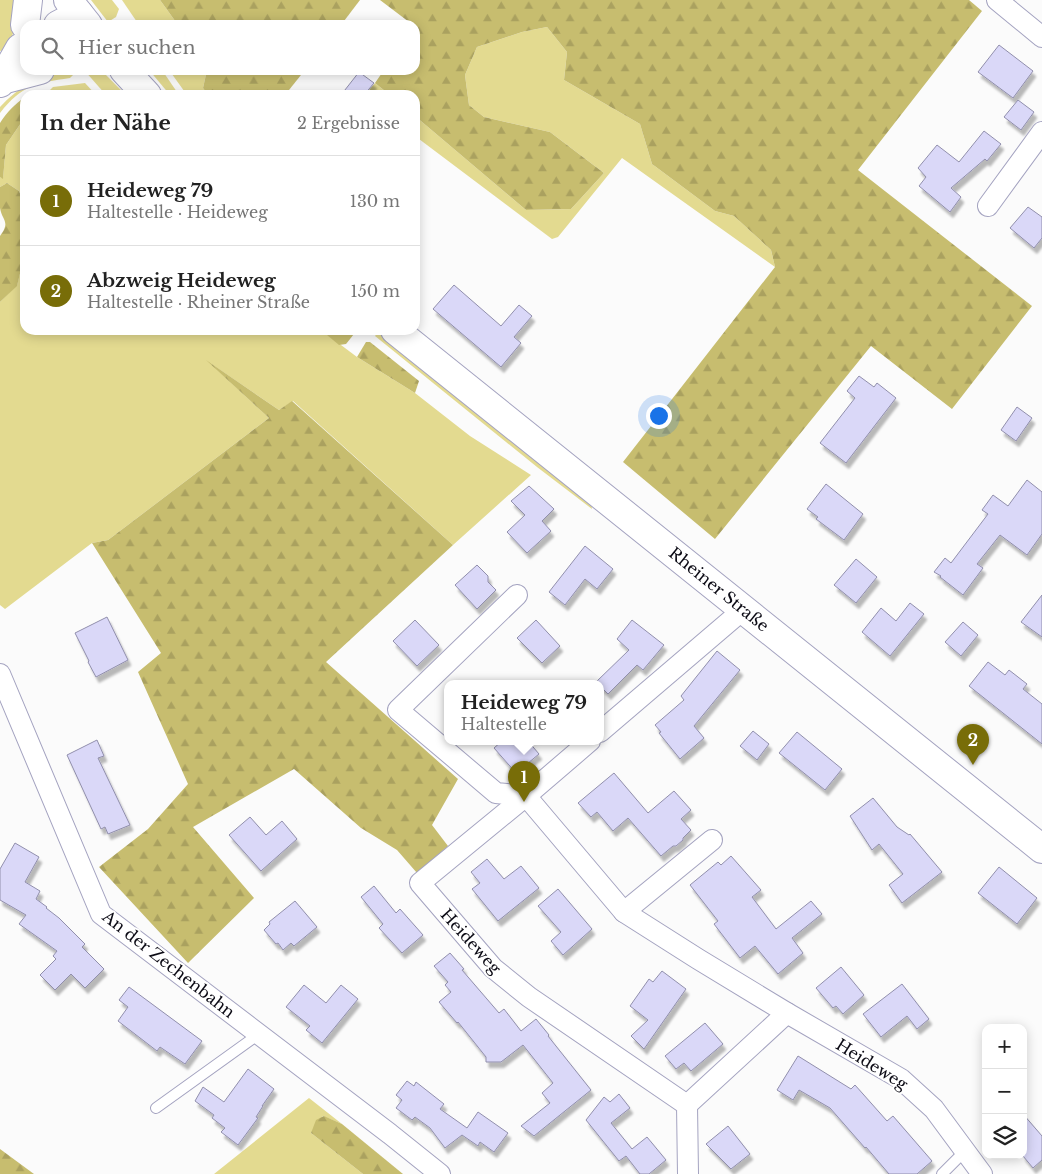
<!DOCTYPE html>
<html lang="de">
<head>
<meta charset="utf-8">
<style>
	:root { --surface:#fff; --page:#f2f2f2; --text:#222; --muted:#767676; --line:#e0e0e0; --accent:#786d08 }
	body { margin:0; font-family:"Libre Baskerville",serif; background:var(--page); color:var(--text) }
	.controls { position:absolute; right:15px; bottom:15px; display:grid; overflow:hidden; border-radius:10px; box-shadow:0 2px 12px #0003 }
	.controls button { width:45px; height:45px; display:grid; place-items:center; padding:0; border:0; border-bottom:1px solid var(--line); background:var(--surface); color:var(--text); font:25px sans-serif }
	.you { position:absolute; left:658px; top:415px; width:18px; height:18px; margin:-12px; border:4px solid #fff; border-radius:50%; background:#1a73e8; box-shadow:0 0 0 8px #1a73e833 }
	.badge { display:grid; place-items:center; width:32px; height:32px; border-radius:50%; background:var(--accent); color:#fff; font-size:16px; font-weight:700 }
	.pin { position:absolute; translate:-50% -41px; filter:drop-shadow(0 1px 2px #0008) }
	.pin::after { content:''; position:absolute; top:26px; width:18px; height:15px; background:inherit; clip-path:polygon(0 0,100% 0,50% 100%) }
	.popup { position:absolute; left:444px; top:680px; width:160px; height:65px; box-sizing:border-box; display:grid; place-content:center; border-radius:10px; background:var(--surface); filter:drop-shadow(0 1px 4px #0005); font-size:16px; white-space:nowrap; color:var(--muted) }
	.popup b { font-size:19px; color:var(--text) }
	.popup::after { content:''; position:absolute; left:50%; top:100%; margin-left:-10px; border:10px solid transparent; border-top-color:var(--surface) }
	.list { margin:0; padding:0; list-style:none }
	h2 { display:flex; justify-content:space-between; align-items:center; height:65px; margin:0; padding:0 20px; font-size:21px }
	h2 small { font-size:16px; font-weight:400; color:var(--muted) }
	.list li { display:grid; grid-template-columns:32px 1fr auto; gap:15px; align-items:center; box-sizing:border-box; height:90px; padding:0 20px; border-top:1px solid var(--line) }
	.list b { display:block; font-size:19px; white-space:nowrap }
	.list p { margin:0; font-size:16px; white-space:nowrap; color:var(--muted) }
	.list em { font-size:16px; font-style:normal; color:var(--muted) }
	.icon { flex:none; width:28px; height:28px; fill:none; stroke:currentColor; stroke-width:2; stroke-linecap:round; stroke-linejoin:round }
	.map { position:relative; flex:none; width:1042px; height:1174px; overflow:hidden }
	.search { position:absolute; background:var(--surface); box-shadow:0 2px 12px #0003; left:20px; top:20px; width:400px; height:55px; display:flex; align-items:center; gap:12px; box-sizing:border-box; padding:0 18px; border-radius:15px; color:var(--muted); font-size:19px }
	.panel { position:absolute; background:var(--surface); box-shadow:0 2px 12px #0003; left:20px; top:90px; width:400px; height:245px; border-radius:15px }
	.map>svg:first-child { display:block }
	.grass { fill:#e3da90 }
	.forest { fill:url(#forest-firs) }
	.building { fill:#dad8f8; stroke:#918fac; filter:url(#shadow) }
	.lines { fill:none; stroke-linecap:round; stroke-linejoin:round }
	.lane-casing { stroke:#a4a3c0; stroke-width:12 }
	.street-casing { stroke:#a4a3c0; stroke-width:22 }
	.secondary-casing { stroke:#a4a3c0; stroke-width:30 }
	.lane { stroke:#fff; stroke-width:10 }
	.street { stroke:#fff; stroke-width:20 }
	.secondary { stroke:#fff; stroke-width:28 }
	.labels { text-anchor:middle; stroke-width:4; stroke-linejoin:round; paint-order:stroke }
	.street-label { font-size:16px; fill:#0c0b15; stroke:#fff }
</style>
</head>
<body>
<div class="map">
<svg width="1042" height="1174" viewBox="0 0 1042 1174">
	<defs>
		<pattern id="forest-firs" width="22" height="20" patternUnits="userSpaceOnUse" patternTransform="scale(1.25)"><rect width="22" height="20" fill="#c7bd6f"/><path d="M5 1l3.5 6h-7zM16 11l3.5 6h-7z" fill="#aaa15f"/></pattern>
		<filter id="shadow"><feDropShadow dx="3" dy="5.5" stdDeviation="1" flood-color="#0004"/></filter>
	</defs>
	<rect width="100%" height="100%" fill="#fbfbfb"/>
	<g class="grass">
		<path d="M 0,0 L 18,0 L 18,20 L 12,36 L 4,50 L 0,51 Z"/>
		<path d="M 91,0 L 112,0 L 119,9 L 116,17 L 108,22 Z"/>
		<path d="M 122,0 L 160,0 L 178,25 L 139,25 Z"/>
		<path d="M 547,27 L 567,52 L 564,80 L 640,124 L 652,164 L 715,211 L 734,216 L 771,250 L 775,267 L 622,158 L 558,237 L 552,239 L 415,136 L 415,116 L 526,210 L 571,209 L 604,173 L 550,132 L 484,117 L 469,105 L 465,75 L 477,47 L 522,32 Z"/>
		<path d="M 59,70 L 74,70 L 75,71 L 73,75 L 70,78 C 36,83 22,85 0,113 L 0,107 C 19,87 33,80 59,70 Z"/>
		<path d="M 84,70 L 97,70 L 104,73 L 126,95 L 106,95 Z"/>
		<path d="M 149,70 L 162,70 L 179,95 L 170,95 Z"/>
		<path d="M 169,70 L 207,70 L 203,88 L 208,95 L 187,95 Z"/>
		<path d="M 85,83 L 96,95 L 45,95 L 53,87 Z"/>
		<path d="M 375,83 L 390,95 L 365,95 Z"/>
		<path d="M 25,117 L 25,206 L 19,191 L 7,183 L 0,187 L 0,177 L 3,178 L 6,145 Z"/>
		<path d="M 25,253 L 25,330 L 321,330 L 357,357 L 415,393 L 470,436 L 531,475 L 453,545 L 293,401 L 279,410 L 210,363 L 269,418 L 108,540 L 92,543 L 5,609 L 0,605 L 0,302 L 17,285 Z"/>
		<path d="M 379,331 L 591,503 L 592,509 L 537,467 L 375,336 Z"/>
		<path d="M 309,1098 L 342,1124 L 323,1116 L 311,1133 L 363,1174 L 214,1174 Z"/>
	</g>
	<g class="forest">
		<path d="M 160,0 L 360,0 L 341,25 L 178,25 Z"/>
		<path d="M 380,0 L 969,0 L 982,11 L 858,170 L 1032,306 L 952,409 L 871,346 L 715,539 L 623,462 L 775,267 L 771,250 L 734,216 L 715,211 L 652,164 L 640,124 L 564,80 L 567,52 L 547,27 L 522,32 L 477,47 L 465,75 L 469,105 L 484,117 L 550,132 L 604,173 L 571,209 L 526,210 L 415,116 L 415,95 L 390,95 L 375,83 L 384,70 L 415,70 L 415,25 L 413,25 Z"/>
		<path d="M 207,70 L 305,70 L 285,95 L 208,95 L 203,88 Z"/>
		<path d="M 25,97 L 25,117 L 6,145 L 3,179 L 0,177 L 0,123 C 7,112 15,104 25,97 Z"/>
		<path d="M 7,183 L 19,191 L 25,206 L 25,253 L 17,286 L 0,302 L 0,236 C 11,221 2,221 0,208 C 0,201 0,194 0,187 Z"/>
		<path d="M 321,330 L 349,330 L 354,334 L 346,344 L 339,345 Z"/>
		<path d="M 366,342 L 370,342 L 419,381 L 415,393 L 357,357 Z"/>
		<path d="M 206,360 L 279,410 L 292,401 L 453,545 L 326,662 L 458,779 L 432,825 L 448,846 L 417,873 L 397,850 L 361,828 L 294,769 L 193,827 L 254,898 L 188,963 L 99,867 L 148,829 L 188,784 L 138,672 L 161,653 L 92,543 L 108,540 L 269,418 Z"/>
		<path d="M 324,1116 L 342,1124 L 403,1174 L 363,1174 L 311,1133 L 316,1120 Z"/>
		<path d="M 0,1149 L 34,1174 L 0,1174 Z"/>
	</g>
	<g class="building">
		<path d="M 999,45 L 1033,71 L 1013,98 L 978,72 Z"/>
		<path d="M 359,72 L 374,83 L 364,95 L 341,95 Z"/>
		<path d="M 1018,100 L 1034,112 L 1021,130 L 1004,117 Z"/>
		<path d="M 984,131 L 1001,144 L 987,161 L 985,159 L 951,188 L 961,197 L 950,212 L 919,186 L 926,177 L 918,168 L 937,145 L 959,162 Z"/>
		<path d="M 1028,207 L 1042,217 L 1042,238 L 1034,248 L 1010,228 Z"/>
		<path d="M 454,285 L 501,326 L 519,305 L 532,316 L 514,337 L 521,343 L 501,367 L 433,309 Z"/>
		<path d="M 859,376 L 874,387 L 877,383 L 896,398 L 846,463 L 820,443 L 855,398 L 847,391 Z"/>
		<path d="M 1017,407 L 1032,418 L 1016,441 L 1001,430 Z"/>
		<path d="M 1027,480 L 1042,492 L 1042,534 L 1027,555 L 1000,535 L 977,564 L 983,568 L 963,595 L 940,577 L 941,576 L 934,572 L 945,558 L 951,563 L 988,514 L 982,510 L 993,495 L 1008,506 Z"/>
		<path d="M 826,484 L 863,514 L 844,540 L 816,519 L 818,517 L 807,509 Z"/>
		<path d="M 529,486 L 554,509 L 542,521 L 551,531 L 527,553 L 507,532 L 525,515 L 511,501 Z"/>
		<path d="M 585,546 L 613,569 L 597,589 L 585,579 L 565,605 L 549,592 Z"/>
		<path d="M 856,559 L 877,577 L 856,603 L 834,585 Z"/>
		<path d="M 477,565 L 488,576 L 488,582 L 496,590 L 477,609 L 455,585 Z"/>
		<path d="M 1042,595 L 1042,637 L 1021,622 Z"/>
		<path d="M 910,603 L 924,614 L 890,656 L 862,632 L 881,608 L 896,621 Z"/>
		<path d="M 107,617 L 128,660 L 96,677 L 88,662 L 89,661 L 75,633 Z"/>
		<path d="M 415,620 L 439,645 L 417,666 L 393,641 Z"/>
		<path d="M 536,620 L 560,646 L 542,663 L 517,638 Z"/>
		<path d="M 632,620 L 664,645 L 643,670 L 637,665 L 608,694 L 600,686 L 600,683 L 596,682 L 629,650 L 617,639 Z"/>
		<path d="M 963,622 L 978,635 L 961,656 L 945,642 Z"/>
		<path d="M 717,651 L 740,670 L 694,726 L 704,738 L 680,759 L 659,733 L 661,732 L 655,725 L 684,700 L 681,696 Z"/>
		<path d="M 988,662 L 1005,675 L 1009,670 L 1027,684 L 1023,689 L 1042,704 L 1042,744 L 969,686 Z"/>
		<path d="M 753,731 L 769,744 L 757,760 L 740,746 Z"/>
		<path d="M 797,732 L 842,769 L 825,790 L 779,753 Z"/>
		<path d="M 97,740 L 104,756 L 98,758 L 130,825 L 108,834 L 105,827 L 101,829 L 67,755 Z"/>
		<path d="M 502,741 L 528,741 L 539,754 L 516,773 L 494,748 Z"/>
		<path d="M 614,773 L 648,813 L 674,791 L 691,810 L 681,819 L 691,830 L 683,838 L 683,840 L 676,846 L 673,846 L 661,856 L 628,818 L 613,831 L 597,812 L 591,817 L 578,803 Z"/>
		<path d="M 873,798 L 897,827 L 909,835 L 910,834 L 942,872 L 902,903 L 889,885 L 903,874 L 879,844 L 872,850 L 850,816 Z"/>
		<path d="M 250,817 L 266,835 L 282,821 L 297,839 L 261,871 L 229,835 Z"/>
		<path d="M 15,843 L 39,857 L 25,882 L 40,891 L 36,899 L 47,907 L 46,908 L 59,918 L 85,944 L 82,947 L 104,969 L 85,988 L 71,974 L 55,990 L 40,975 L 56,959 L 53,956 L 57,951 L 19,924 L 26,915 L 0,900 L 0,869 Z"/>
		<path d="M 731,856 L 761,890 L 752,897 L 776,929 L 811,901 L 822,914 L 792,938 L 803,953 L 778,974 L 755,946 L 740,958 L 714,924 L 718,921 L 690,885 L 718,862 L 721,865 Z"/>
		<path d="M 487,859 L 504,879 L 521,866 L 539,888 L 498,921 L 472,889 L 480,883 L 471,872 Z"/>
		<path d="M 999,867 L 1037,898 L 1017,924 L 978,893 Z"/>
		<path d="M 374,886 L 396,913 L 400,909 L 423,935 L 402,953 L 379,928 L 383,924 L 361,897 Z"/>
		<path d="M 558,889 L 592,929 L 563,955 L 551,941 L 561,932 L 538,906 Z"/>
		<path d="M 295,901 L 317,927 L 294,946 L 291,943 L 283,950 L 278,943 L 276,944 L 264,930 L 270,924 L 269,922 Z"/>
		<path d="M 450,953 L 464,969 L 462,970 L 499,1013 L 504,1009 L 521,1031 L 536,1019 L 549,1035 L 548,1036 L 591,1090 L 534,1136 L 521,1126 L 550,1103 L 542,1093 L 553,1083 L 523,1045 L 501,1062 L 486,1062 L 486,1057 L 458,1022 L 457,1023 L 439,1002 L 451,992 L 445,985 L 448,982 L 434,966 Z"/>
		<path d="M 841,967 L 864,995 L 843,1014 L 836,1006 L 833,1008 L 816,988 Z"/>
		<path d="M 662,971 L 686,989 L 644,1049 L 631,1036 L 648,1020 L 630,1006 L 649,979 L 653,982 Z"/>
		<path d="M 902,984 L 929,1019 L 917,1029 L 907,1016 L 881,1037 L 863,1014 Z"/>
		<path d="M 304,985 L 326,1003 L 341,985 L 358,999 L 322,1043 L 306,1030 L 310,1026 L 286,1007 Z"/>
		<path d="M 129,987 L 202,1041 L 185,1064 L 160,1047 L 157,1051 L 118,1021 L 128,1007 L 119,1000 Z"/>
		<path d="M 705,1023 L 723,1044 L 691,1071 L 684,1063 L 676,1069 L 665,1056 Z"/>
		<path d="M 798,1056 L 851,1089 L 855,1085 L 887,1121 L 893,1116 L 932,1161 L 917,1174 L 889,1174 L 866,1147 L 865,1148 L 830,1108 L 799,1090 L 793,1100 L 777,1090 Z"/>
		<path d="M 248,1069 L 274,1089 L 262,1106 L 263,1106 L 256,1117 L 258,1118 L 238,1145 L 221,1132 L 225,1128 L 212,1118 L 214,1115 L 195,1101 L 203,1087 L 224,1102 Z"/>
		<path d="M 407,1081 L 414,1086 L 416,1082 L 444,1104 L 440,1109 L 467,1128 L 478,1112 L 508,1133 L 494,1152 L 480,1142 L 478,1146 L 462,1135 L 445,1148 L 430,1128 L 415,1117 L 412,1120 L 396,1108 L 402,1100 L 396,1095 Z"/>
		<path d="M 619,1094 L 630,1108 L 611,1123 L 632,1149 L 647,1137 L 666,1160 L 649,1174 L 640,1174 L 626,1156 L 619,1161 L 586,1120 L 604,1097 L 610,1102 Z"/>
		<path d="M 1023,1114 L 1042,1136 L 1042,1160 L 1033,1168 L 1023,1156 Z"/>
		<path d="M 728,1126 L 750,1154 L 731,1169 L 706,1144 Z"/>
	</g>
	<g class="lines">
		<g class="lane-casing">
			<g id="lane">
				<path d="M 156,1108 L 259,1034"/>
				<path d="M 942,1174 L 965,1151"/>
			</g>
		</g>
		<g class="street-casing">
			<g id="street">
				<path d="M 997,0 L 1042,37"/>
				<path d="M 988,206 L 1042,132"/>
				<path d="M 517,595 L 398,710 L 496,793 L 526,796 L 624,912 L 698,959 L 787,1013 L 901,1079 L 934,1109 L 982,1174"/>
				<path d="M 0,674 L 101,914 L 390,1134 L 440,1174"/>
				<path d="M 600,732 L 744,609"/>
				<path d="M 590,741 L 526,796 L 420,883 L 493,968 L 529,997 L 687,1105 L 688,1174"/>
				<path d="M 624,912 L 712,840"/>
				<path d="M 687,1105 L 787,1013"/>
			</g>
		</g>
		<g class="secondary-casing">
			<g id="secondary">
				<path d="M 68,0 L 88,25"/>
				<path d="M 25,25 L 28,0"/>
				<path d="M 58,25 L 79,14"/>
				<path d="M 124,70 L 147,95"/>
				<path d="M 2,80 L 40,70"/>
				<path d="M 0,83 L 20,48 L 25,45"/>
				<path d="M 395,330 L 1042,849"/>
			</g>
		</g>
		<use href="#lane" class="lane"/>
		<use href="#street" class="street"/>
		<use href="#secondary" class="secondary"/>
	</g>
	<g class="labels">
		<g class="street-label">
			<text transform="translate(719 589) rotate(39)" y="6">Rheiner Straße</text>
			<text transform="translate(471 941) rotate(48)" y="6">Heideweg</text>
			<text transform="translate(169 964) rotate(38)" y="6">An der Zechenbahn</text>
			<text transform="translate(872 1064) rotate(32)" y="6">Heideweg</text>
		</g>
	</g>
</svg>
<div class="controls">
<button>+</button>
<button>−</button>
<button><svg class="icon" aria-label="layers" viewBox="0 0 24 24"><path d="M12 4l9 5-9 5-9-5zM3 14l9 5 9-5"/></svg></button>
</div>
<div class="you"></div>
<div class="pin badge" style="left:524px;top:802px">1</div>
<div class="popup"><b>Heideweg 79</b>Haltestelle</div>
<div class="pin badge" style="left:973px;top:765px">2</div>
<div class="search"><svg class="icon" aria-label="search" viewBox="0 0 24 24"><circle cx="10" cy="10" r="6"/><path d="M15 15l6 6"/></svg>Hier suchen</div>
<section class="panel">
<h2>In der Nähe<small>2 Ergebnisse</small></h2>
<ul class="list">
<li><span class="badge">1</span><div><b>Heideweg 79</b><p>Haltestelle · Heideweg</p></div><em>130 m</em></li>
<li><span class="badge">2</span><div><b>Abzweig Heideweg</b><p>Haltestelle · Rheiner Straße</p></div><em>150 m</em></li>
</ul>
</section>
</div>
</body>
</html>
